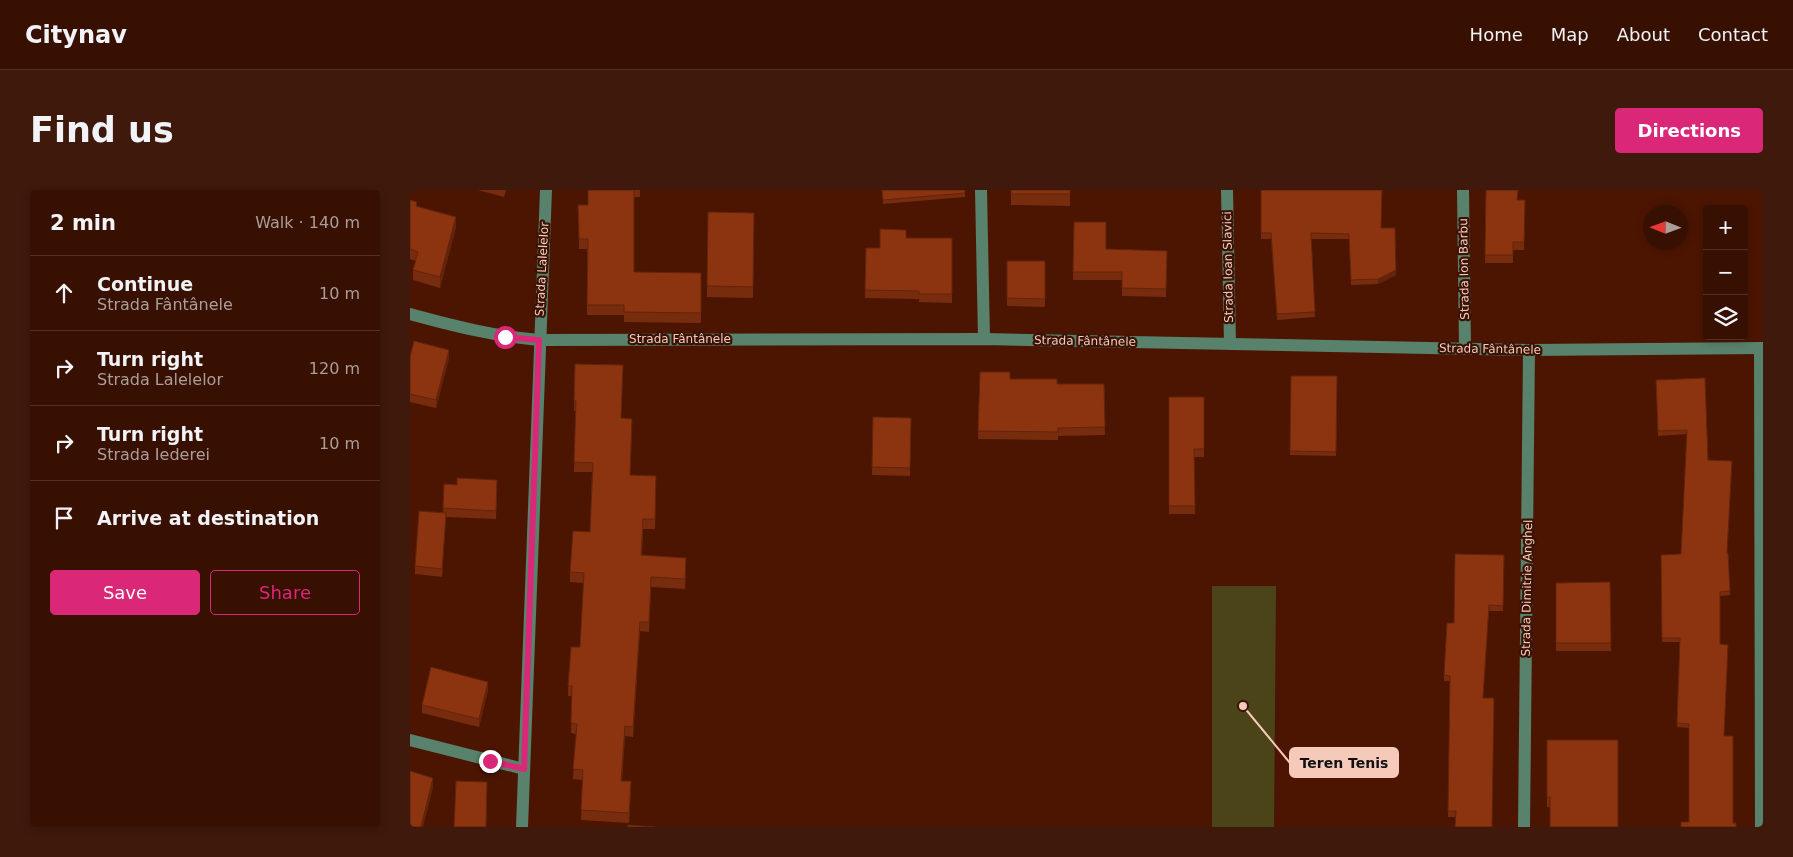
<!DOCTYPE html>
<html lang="en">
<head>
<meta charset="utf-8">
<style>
	:root { --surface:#381002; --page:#3f190c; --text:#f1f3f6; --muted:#ab9d99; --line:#523024; --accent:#db2777 }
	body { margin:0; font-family:"DejaVu Sans",sans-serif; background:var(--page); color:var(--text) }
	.controls { position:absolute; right:15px; top:15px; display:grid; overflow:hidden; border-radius:5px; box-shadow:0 2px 8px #0003 }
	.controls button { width:45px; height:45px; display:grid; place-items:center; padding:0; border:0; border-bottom:1px solid var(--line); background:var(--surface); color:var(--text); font:25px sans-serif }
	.compass { position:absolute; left:1233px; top:15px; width:45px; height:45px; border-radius:50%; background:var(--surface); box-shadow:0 2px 8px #0003; rotate:271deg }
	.stop { position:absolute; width:15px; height:15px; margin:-11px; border:4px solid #db2777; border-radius:50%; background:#fff }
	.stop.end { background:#db2777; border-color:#fff; box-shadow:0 1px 5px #0008 }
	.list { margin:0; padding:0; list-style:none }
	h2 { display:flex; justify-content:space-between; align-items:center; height:65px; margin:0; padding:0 20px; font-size:21px }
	h2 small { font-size:16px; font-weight:400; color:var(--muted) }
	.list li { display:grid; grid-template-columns:32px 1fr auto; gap:15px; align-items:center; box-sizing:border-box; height:75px; padding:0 20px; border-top:1px solid var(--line) }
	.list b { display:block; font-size:19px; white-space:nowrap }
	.list p { margin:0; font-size:16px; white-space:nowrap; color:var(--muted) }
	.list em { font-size:16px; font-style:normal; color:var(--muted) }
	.actions { display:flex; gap:10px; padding:15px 20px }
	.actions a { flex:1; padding:11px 0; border:1px solid var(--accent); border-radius:5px; text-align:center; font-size:18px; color:var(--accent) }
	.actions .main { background:var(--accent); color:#fff }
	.icon { flex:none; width:28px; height:28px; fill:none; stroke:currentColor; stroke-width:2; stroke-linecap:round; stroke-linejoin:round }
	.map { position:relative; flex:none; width:1353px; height:637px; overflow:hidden; border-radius:5px }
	header { display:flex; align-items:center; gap:30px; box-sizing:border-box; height:70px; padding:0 25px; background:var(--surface); border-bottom:1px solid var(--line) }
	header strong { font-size:24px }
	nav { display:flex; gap:28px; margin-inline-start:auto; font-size:18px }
	.intro { display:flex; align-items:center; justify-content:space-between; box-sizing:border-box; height:120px; padding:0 30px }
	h1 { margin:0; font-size:35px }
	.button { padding:12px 22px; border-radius:5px; background:var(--accent); color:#fff; font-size:18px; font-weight:700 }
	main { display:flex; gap:30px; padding:0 30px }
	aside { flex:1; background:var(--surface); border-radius:5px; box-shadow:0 2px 8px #0003 }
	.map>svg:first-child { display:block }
	.green { fill:#4b4419 }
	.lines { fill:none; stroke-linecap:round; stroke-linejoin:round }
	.minor { stroke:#58826b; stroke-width:12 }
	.wall { fill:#782c0e }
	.shaded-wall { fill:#62240b }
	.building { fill:#8c3310; stroke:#62240b }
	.route { stroke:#db2777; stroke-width:6 }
	.labels { text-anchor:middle; stroke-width:4.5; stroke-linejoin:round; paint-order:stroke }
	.street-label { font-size:12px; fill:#f6cabb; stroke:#391305 }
	.leader { fill:none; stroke:#f6cabb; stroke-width:2 }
	.callout-dot { fill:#f6cabb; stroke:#391305; stroke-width:2 }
	.callout { fill:#f6cabb; stroke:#f6cabb; stroke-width:2 }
	.callout-label { font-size:14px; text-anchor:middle; font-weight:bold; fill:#111 }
</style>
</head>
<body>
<header>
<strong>Citynav</strong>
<nav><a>Home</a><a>Map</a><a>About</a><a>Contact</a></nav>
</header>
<div class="intro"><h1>Find us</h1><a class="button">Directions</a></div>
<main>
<aside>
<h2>2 min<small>Walk · 140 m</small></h2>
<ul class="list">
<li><svg class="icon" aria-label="ahead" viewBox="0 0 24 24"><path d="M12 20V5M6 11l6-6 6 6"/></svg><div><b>Continue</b><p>Strada Fântânele</p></div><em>10 m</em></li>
<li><svg class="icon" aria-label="right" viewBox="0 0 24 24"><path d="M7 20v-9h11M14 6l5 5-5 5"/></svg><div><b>Turn right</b><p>Strada Lalelelor</p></div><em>120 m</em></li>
<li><svg class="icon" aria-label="right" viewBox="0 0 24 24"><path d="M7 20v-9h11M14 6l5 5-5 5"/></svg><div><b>Turn right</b><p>Strada Iederei</p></div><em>10 m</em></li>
<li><svg class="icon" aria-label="arrive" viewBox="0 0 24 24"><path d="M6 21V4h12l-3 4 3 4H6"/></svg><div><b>Arrive at destination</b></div></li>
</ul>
<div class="actions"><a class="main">Save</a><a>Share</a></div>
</aside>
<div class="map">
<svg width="1353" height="637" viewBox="0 0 1353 637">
	<rect width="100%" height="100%" fill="#4b1502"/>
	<path class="green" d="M 802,396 L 866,396 L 864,637 L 802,637 Z"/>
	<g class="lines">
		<g class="minor">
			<path d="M 571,0 L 574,149"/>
			<path d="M 817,0 L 820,154"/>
			<path d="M 1053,0 L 1055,158"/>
			<path d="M 0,124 C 44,136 83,146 129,150 L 574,149 L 1119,160 L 1353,158"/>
			<path d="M 1350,158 L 1351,637"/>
			<path d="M 0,550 L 114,579"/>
			<path d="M 112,637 L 136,0"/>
			<path d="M 1114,637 L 1119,160"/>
		</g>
	</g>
	<g class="wall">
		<path d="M 68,0 L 96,0 L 94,7 Z"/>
		<path d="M 178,0 L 230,0 L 230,7 L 224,7 L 224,82 L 291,83 L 291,133 L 214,132 L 214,125 L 177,125 L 177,59 L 169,59 L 168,15 L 178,15 Z"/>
		<path d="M 472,0 L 555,0 L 555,7 L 473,14 Z"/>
		<path d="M 601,0 L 660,0 L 660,16 L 601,15 Z"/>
		<path d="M 851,0 L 971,38 L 986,85 L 968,94 L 941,95 L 939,49 L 901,49 L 905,127 L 867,130 L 861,49 L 851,49 Z"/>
		<path d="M 1076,0 L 1108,10 L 1115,10 L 1114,60 L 1103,60 L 1103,73 L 1075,73 Z"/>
		<path d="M 0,10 L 7,16 L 46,37 L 30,98 L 3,90 L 3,80 L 6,71 L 0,69 Z"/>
		<path d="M 298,22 L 344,23 L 343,108 L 297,107 Z"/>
		<path d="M 664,32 L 696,59 L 757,61 L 756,107 L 712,106 L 712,90 L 663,90 Z"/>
		<path d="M 496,48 L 542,48 L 542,113 L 509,112 L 509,109 L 455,108 L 456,58 L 470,58 Z"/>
		<path d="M 597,71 L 635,71 L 635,117 L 597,116 Z"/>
		<path d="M 0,167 L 39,168 L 26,218 L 0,212 Z"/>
		<path d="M 165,174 L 211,228 L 222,239 L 220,285 L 246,295 L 245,339 L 233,339 L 232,365 L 276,377 L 275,399 L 241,397 L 239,442 L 230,441 L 223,547 L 215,546 L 212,591 L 221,601 L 219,633 L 171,630 L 173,590 L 163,589 L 166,544 L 161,543 L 162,506 L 158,506 L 158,496 L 170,457 L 174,393 L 160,392 L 160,382 L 180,342 L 182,282 L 164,282 L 166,221 L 164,221 Z"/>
		<path d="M 570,182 L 600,189 L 647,194 L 694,194 L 695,245 L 648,246 L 648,250 L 568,249 Z"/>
		<path d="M 881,186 L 927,186 L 926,266 L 880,265 Z"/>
		<path d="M 1246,190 L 1298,270 L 1317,363 L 1318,363 L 1320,405 L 1310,406 L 1279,632 L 1279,538 L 1267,537 L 1270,452 L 1252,452 L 1251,365 L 1271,364 L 1277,244 L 1248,246 Z"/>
		<path d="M 759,207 L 794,207 L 794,267 L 784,267 L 785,324 L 759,324 Z"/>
		<path d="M 463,227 L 501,228 L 500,286 L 462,285 Z"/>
		<path d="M 34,294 L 87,298 L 86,329 L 36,327 L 32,387 L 5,384 L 5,376 L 33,323 Z"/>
		<path d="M 1094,365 L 1093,421 L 1079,421 L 1045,627 L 1038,627 L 1040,491 L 1034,491 L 1034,485 Z"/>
		<path d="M 1200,392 L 1201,461 L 1146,461 L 1146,393 Z"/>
		<path d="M 78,500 L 69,537 L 12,523 L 12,515 Z"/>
		<path d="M 1137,550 L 1208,550 L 1140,617 L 1137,617 Z"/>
	</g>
	<g class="shaded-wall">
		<path d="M 46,27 L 46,37 L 30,98 L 30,87 Z"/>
		<path d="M 986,80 L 986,85 L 968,94 L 968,89 Z"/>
		<path d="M 39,160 L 39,168 L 26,218 L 26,210 Z"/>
		<path d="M 36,323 L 36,331 L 32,387 L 32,379 Z"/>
		<path d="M 241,387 L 241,397 L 239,442 L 239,432 Z"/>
		<path d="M 230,432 L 230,441 L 223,547 L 223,537 Z"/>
		<path d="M 78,492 L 78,500 L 69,537 L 69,529 Z"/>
		<path d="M 215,536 L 215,546 L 211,600 L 211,591 Z"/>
		<path d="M 23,588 L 23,598 L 13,637 L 11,637 Z"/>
		<path d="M 221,591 L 221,601 L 219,633 L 219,623 Z"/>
	</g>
	<g class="building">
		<path d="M 178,0 L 224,0 L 224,82 L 291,83 L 291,123 L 214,122 L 214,115 L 177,115 L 178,49 L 169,49 L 168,15 L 178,15 Z"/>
		<path d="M 472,0 L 555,0 L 555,3 L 473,10 Z"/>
		<rect x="601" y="0" width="59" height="4"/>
		<path d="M 851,0 L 972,0 L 971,38 L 985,38 L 986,80 L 968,89 L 941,90 L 939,44 L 901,43 L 905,122 L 867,124 L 861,43 L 851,43 Z"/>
		<path d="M 1076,0 L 1108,0 L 1107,10 L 1115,10 L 1114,52 L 1103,52 L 1103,65 L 1075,65 Z"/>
		<path d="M 0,10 L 7,12 L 6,16 L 46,27 L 30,87 L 3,80 L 8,62 L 0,59 Z"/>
		<path d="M 298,22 L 344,23 L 343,97 L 297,96 Z"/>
		<path d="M 664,32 L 696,32 L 696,59 L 757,61 L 756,99 L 712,98 L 712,82 L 663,82 Z"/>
		<path d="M 470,39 L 496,40 L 496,48 L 542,48 L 542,104 L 509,104 L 509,101 L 455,100 L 456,58 L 470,58 Z"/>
		<path d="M 597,71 L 635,71 L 635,109 L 597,108 Z"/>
		<path d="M 4,151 L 39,160 L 26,210 L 0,204 L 0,167 Z"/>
		<path d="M 165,174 L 213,175 L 211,228 L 222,229 L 220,285 L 246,286 L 245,329 L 233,329 L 231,365 L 276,368 L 275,389 L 241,387 L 239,432 L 230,432 L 223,537 L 215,536 L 211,591 L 221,591 L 219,623 L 171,620 L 173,580 L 163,579 L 167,534 L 161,533 L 162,496 L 158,496 L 161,457 L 170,457 L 174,383 L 160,382 L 163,341 L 180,342 L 183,273 L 164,272 L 166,211 L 164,211 Z"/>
		<path d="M 570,182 L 600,182 L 600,189 L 647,189 L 647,194 L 694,194 L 695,237 L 648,238 L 648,242 L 568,241 Z"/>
		<path d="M 881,186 L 927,186 L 926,262 L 880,261 Z"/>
		<path d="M 1295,188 L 1298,270 L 1322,271 L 1317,363 L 1318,363 L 1320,401 L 1310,402 L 1310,454 L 1318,455 L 1314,546 L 1323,546 L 1323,633 L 1326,633 L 1326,637 L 1271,637 L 1271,632 L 1279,632 L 1279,534 L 1267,533 L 1270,448 L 1252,448 L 1251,365 L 1271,364 L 1277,240 L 1248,241 L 1246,190 Z"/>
		<path d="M 759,207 L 794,207 L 794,259 L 784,259 L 785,316 L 759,316 Z"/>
		<path d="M 463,227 L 501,228 L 500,278 L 462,277 Z"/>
		<path d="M 47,288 L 87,290 L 86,321 L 33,318 L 34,294 L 47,295 Z"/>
		<path d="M 9,321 L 36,323 L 32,379 L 5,376 Z"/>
		<path d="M 1045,364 L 1094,365 L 1093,416 L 1079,415 L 1073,508 L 1084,508 L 1082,637 L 1045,637 L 1046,621 L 1038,621 L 1040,486 L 1034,485 L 1037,433 L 1044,433 Z"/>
		<path d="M 1200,392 L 1201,453 L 1146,453 L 1146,393 Z"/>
		<path d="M 21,477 L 78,492 L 69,529 L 12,515 Z"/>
		<path d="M 1137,550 L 1208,550 L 1208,637 L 1140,637 L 1140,607 L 1137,607 Z"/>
		<path d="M 0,581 L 23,588 L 11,637 L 0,637 Z"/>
		<path d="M 46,591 L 77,592 L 76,637 L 44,637 Z"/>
		<path d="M 218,635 L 245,637 L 218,637 Z"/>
	</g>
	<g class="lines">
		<path class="route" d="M 80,571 L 114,579 L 129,150 L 95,147"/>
	</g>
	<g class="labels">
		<g class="street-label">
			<text transform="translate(818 77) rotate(-91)" y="4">Strada Ioan Slavici</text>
			<text transform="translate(132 79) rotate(-87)" y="4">Strada Lalelelor</text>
			<text transform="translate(1054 79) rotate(-91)" y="4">Strada Ion Barbu</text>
			<text x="270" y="153">Strada Fântânele</text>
			<text transform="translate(675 151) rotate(1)" y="4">Strada Fântânele</text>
			<text transform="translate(1080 159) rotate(1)" y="4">Strada Fântânele</text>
			<text transform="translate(1117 398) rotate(-89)" y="4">Strada Dimitrie Anghel</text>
		</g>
	</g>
	<path class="leader" d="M833 516L880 573"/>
	<circle class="callout-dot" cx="833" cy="516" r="5"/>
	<rect class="callout" x="880" y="558" width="108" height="29" rx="5"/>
	<g class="callout-label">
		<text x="934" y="578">Teren Tenis</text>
	</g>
</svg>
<div class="controls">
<button>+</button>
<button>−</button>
<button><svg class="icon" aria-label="layers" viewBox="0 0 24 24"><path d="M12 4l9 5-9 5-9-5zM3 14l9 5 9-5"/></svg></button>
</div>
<svg class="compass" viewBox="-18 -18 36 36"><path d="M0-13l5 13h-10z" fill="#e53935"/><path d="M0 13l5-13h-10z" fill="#ab9d99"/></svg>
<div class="stop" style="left:95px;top:147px"></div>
<div class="stop end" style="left:80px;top:571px"></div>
</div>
</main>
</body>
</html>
